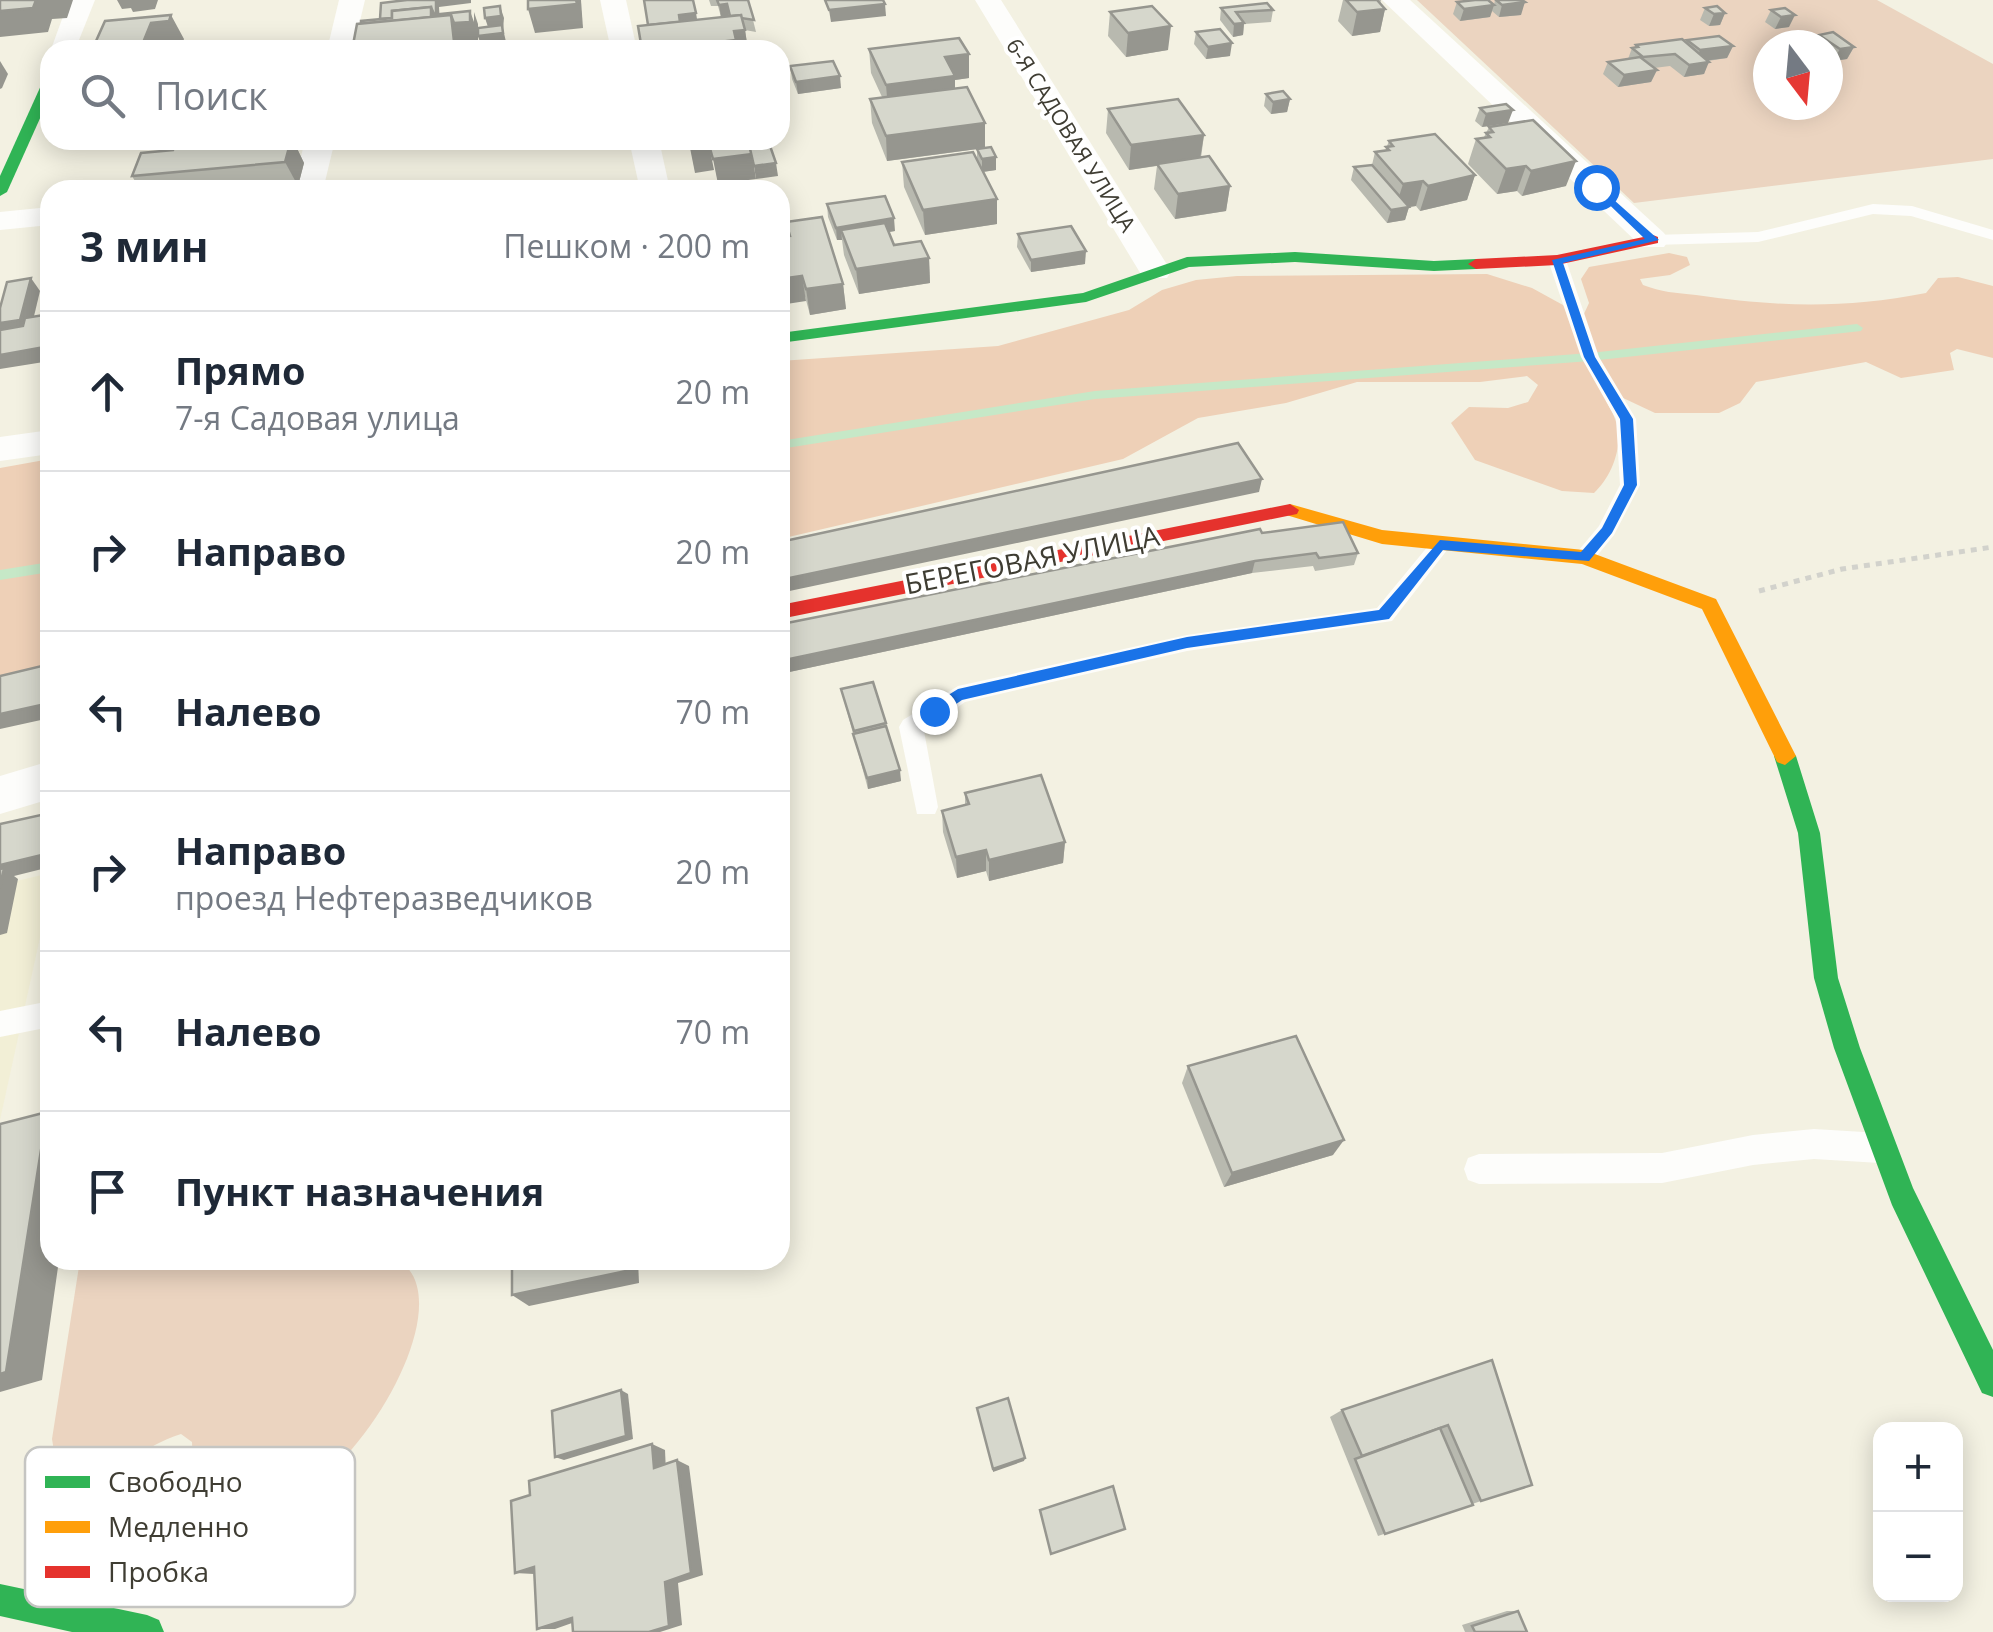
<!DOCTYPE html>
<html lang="ru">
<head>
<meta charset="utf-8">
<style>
	:root { --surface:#fff; --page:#f2f2f3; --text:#1f2937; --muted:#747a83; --line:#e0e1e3 }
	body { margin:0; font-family:"Open Sans",sans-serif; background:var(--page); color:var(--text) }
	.controls { position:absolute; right:30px; bottom:30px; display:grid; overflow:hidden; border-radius:20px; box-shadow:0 5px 25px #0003 }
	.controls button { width:90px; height:90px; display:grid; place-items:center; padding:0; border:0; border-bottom:2px solid var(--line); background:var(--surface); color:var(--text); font:50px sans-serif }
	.compass { position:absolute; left:1753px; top:30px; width:90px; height:90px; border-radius:50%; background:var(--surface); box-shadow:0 5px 25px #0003; rotate:164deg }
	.stop { position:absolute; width:30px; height:30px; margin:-22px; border:8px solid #1a73e8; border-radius:50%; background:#fff }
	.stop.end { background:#1a73e8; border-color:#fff; box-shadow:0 2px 10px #0008 }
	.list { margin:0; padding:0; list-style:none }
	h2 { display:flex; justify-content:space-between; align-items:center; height:130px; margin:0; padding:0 40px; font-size:42px }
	h2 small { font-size:32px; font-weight:400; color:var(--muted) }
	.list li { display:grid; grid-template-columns:65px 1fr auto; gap:30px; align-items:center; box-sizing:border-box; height:160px; padding:0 40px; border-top:2px solid var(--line) }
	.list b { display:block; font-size:38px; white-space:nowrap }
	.list p { margin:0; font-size:32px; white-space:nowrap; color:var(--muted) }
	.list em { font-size:32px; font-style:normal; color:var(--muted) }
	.icon { flex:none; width:55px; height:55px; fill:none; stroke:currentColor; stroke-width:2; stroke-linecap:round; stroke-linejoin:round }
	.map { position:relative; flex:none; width:1993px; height:1632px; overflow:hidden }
	.search { position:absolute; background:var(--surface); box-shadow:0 5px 25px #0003; left:40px; top:40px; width:750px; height:110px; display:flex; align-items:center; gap:25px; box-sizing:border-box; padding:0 35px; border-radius:30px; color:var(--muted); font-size:38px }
	.panel { position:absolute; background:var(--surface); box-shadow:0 5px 25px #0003; left:40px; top:180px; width:750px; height:1090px; border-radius:30px }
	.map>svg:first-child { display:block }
	.built { fill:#f2efd6 }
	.green { fill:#ebd4c0; fill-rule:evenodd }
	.forest { fill:#eed0b7 }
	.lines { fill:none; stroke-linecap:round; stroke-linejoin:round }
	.stream { fill:#c6e8c7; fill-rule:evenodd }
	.path { stroke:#d2d2cc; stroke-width:5; stroke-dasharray:6 6; stroke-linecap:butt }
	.lane { fill:#fdfdfb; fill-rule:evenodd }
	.street { fill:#fdfdfb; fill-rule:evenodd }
	.fast { fill:#30b455; fill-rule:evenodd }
	.slow { fill:#ff9f0a; fill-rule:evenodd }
	.jam { fill:#e5322d; fill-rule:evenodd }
	.wall { fill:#b8b9af }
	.shaded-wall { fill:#96968f }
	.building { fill:#d6d7cc; stroke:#96968f; stroke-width:2.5 }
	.route { fill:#1a73e8 }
	.labels { text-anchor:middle; stroke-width:8; stroke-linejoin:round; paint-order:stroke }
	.far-street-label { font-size:22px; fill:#3f3d33; stroke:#fff }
	.street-label { font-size:28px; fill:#3f3d33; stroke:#fff }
	.key { fill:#fff; stroke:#c5c5c2; stroke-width:2.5 }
	.key-label { font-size:28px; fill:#3f3d33 }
</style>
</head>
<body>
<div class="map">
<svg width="1993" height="1632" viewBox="0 0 1993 1632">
	<rect width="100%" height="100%" fill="#f3f1e2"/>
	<path class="built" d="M 50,873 L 50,892 L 0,1120 L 0,885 Z"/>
	<g class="green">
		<path d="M 1417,0 L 1877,0 L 1993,64 L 1993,159 L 1634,203 ZM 1768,45 L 1828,45 L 1828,105 L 1768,105 Z"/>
		<path d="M 80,1260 L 398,1260 C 478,1307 311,1562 219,1507 C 193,1492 193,1470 192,1442 L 181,1434 C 128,1451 115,1488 56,1463 L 52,1439 Z"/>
	</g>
	<g class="forest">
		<path d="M 1669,253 L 1687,257 L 1690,265 L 1670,275 L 1640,279 L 1643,285 C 1661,292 1676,293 1696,295 C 1779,307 1843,309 1926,293 L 1938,278 L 1958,277 L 1993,286 L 1993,358 L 1957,349 L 1950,353 L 1954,370 L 1901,378 L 1866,362 L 1756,382 L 1740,403 L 1719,413 L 1655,413 L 1604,389 C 1604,402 1611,407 1615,419 C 1625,443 1612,477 1594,493 L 1562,491 L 1475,460 L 1451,423 L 1469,407 L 1508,408 L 1528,402 L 1538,385 L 1527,376 L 1480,382 L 1357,382 L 1286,403 L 1198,418 L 1123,459 L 780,539 L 780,361 L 998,346 L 1129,310 L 1162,290 L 1196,280 L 1237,276 L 1487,274 L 1532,288 L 1583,316 L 1589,303 L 1581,279 L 1589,267 Z"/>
		<path d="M 50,459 L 50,693 L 0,698 L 0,468 Z"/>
	</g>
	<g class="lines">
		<g class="stream">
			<path d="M 1857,324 L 1863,328 L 1861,331 L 1590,361 L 1095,399 L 780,449 L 780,441 L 1095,391 L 1590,353 Z"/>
			<path d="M 50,562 L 50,572 L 0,580 L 0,570 Z"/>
		</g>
		<path class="path" d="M 1759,591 L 1842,569 L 1993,547"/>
		<g class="lane">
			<path d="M 1873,204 L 1912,206 L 1993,230 L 1993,240 L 1911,216 L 1873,214 L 1758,242 L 1653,245 L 1645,240 L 1653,235 L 1758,232 Z"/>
			<path d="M 1551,256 L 1566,260 L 1599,357 L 1636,419 L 1640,485 L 1614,535 L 1592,562 L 1584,565 L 1573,557 L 1599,526 L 1620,485 L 1616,419 L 1581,357 L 1548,260 Z"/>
			<path d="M 1440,538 L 1451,545 L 1392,621 L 1187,651 L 965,702 L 924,731 L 938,807 L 935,814 L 917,814 L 899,727 L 903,720 L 958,686 L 1187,635 L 1377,608 L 1433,540 Z"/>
			<path d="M 50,1001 L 50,1027 L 0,1037 L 0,1011 Z"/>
			<path d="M 1814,1129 L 1880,1133 L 1891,1138 L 1895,1148 L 1891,1158 L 1880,1163 L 1814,1159 L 1753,1165 L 1662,1183 L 1479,1184 L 1468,1180 L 1464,1169 L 1468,1158 L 1479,1154 L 1662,1153 L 1753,1135 Z"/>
		</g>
		<g class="street">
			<path d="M 69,0 L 95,0 L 75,50 L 50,52 Z"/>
			<path d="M 339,0 L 365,0 L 353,50 L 327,50 Z"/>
			<path d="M 600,0 L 626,0 L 637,50 L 611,50 Z"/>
			<path d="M 975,0 L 1001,0 L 1171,271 L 1167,278 L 1143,278 L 1139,271 Z"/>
			<path d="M 1382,0 L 1410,0 L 1664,233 L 1669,240 L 1664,247 L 1642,247 Z"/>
			<path d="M 305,140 L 335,140 L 323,190 L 293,190 Z"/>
			<path d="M 629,140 L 659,140 L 670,190 L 640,190 Z"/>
			<path d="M 50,207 L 50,225 L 0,230 L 0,212 Z"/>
			<path d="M 50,430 L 50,454 L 0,461 L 0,437 Z"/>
			<path d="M 50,761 L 50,799 L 0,814 L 0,776 Z"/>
		</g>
		<g class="fast">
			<path d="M 50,77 L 50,96 L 7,192 L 0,196 L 0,176 L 43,81 Z"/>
			<path d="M 1295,252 L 1434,261 L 1476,259 L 1484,264 L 1476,269 L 1434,271 L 1295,262 L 1189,267 L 1086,302 L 780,343 L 780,333 L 1083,293 L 1187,257 Z"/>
			<path d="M 1785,747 L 1796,756 L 1820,833 L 1838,978 L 1860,1048 L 1913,1188 L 1993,1350 L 1993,1397 L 1982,1393 L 1892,1205 L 1834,1048 L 1814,978 L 1798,833 L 1774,756 Z"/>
			<path d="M 0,1584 L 147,1615 L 159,1620 L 164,1632 L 72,1632 L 0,1616 Z"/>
		</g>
		<path class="slow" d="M 1290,504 L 1382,530 L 1584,550 L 1716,599 L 1796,756 L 1785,765 L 1777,762 L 1702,609 L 1582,564 L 1382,544 L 1283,514 L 1281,510 Z"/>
		<g class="jam">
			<path d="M 1653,235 L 1658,237 L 1658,243 L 1557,265 L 1476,269 L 1468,264 L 1476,259 L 1557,255 Z"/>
			<path d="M 1290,504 L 1299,510 L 1297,514 L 780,619 L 780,605 Z"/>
		</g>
	</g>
	<g class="wall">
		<path d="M 709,0 L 748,0 L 756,32 L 745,30 L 748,50 L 643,50 L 697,20 L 721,17 L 718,6 L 711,6 Z"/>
		<path d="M 1343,0 L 1381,0 L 1380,4 L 1385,9 L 1380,32 L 1352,36 L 1338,21 Z"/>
		<path d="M 1495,0 L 1522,0 L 1521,15 L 1499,17 L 1492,11 L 1490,17 L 1460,21 L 1453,14 L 1457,2 L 1494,5 Z"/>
		<path d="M 1221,8 L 1273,10 L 1271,22 L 1244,24 L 1243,35 L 1233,37 L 1220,20 Z"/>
		<path d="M 1705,8 L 1725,13 L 1720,25 L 1709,26 L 1700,20 Z"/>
		<path d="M 1785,8 L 1789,27 L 1775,29 L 1765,22 L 1771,10 Z"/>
		<path d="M 1110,12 L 1168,50 L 1126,57 L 1108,36 Z"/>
		<path d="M 1196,32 L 1230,56 L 1206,59 L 1194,44 Z"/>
		<path d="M 1819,35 L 1854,47 L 1847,59 L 1833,61 L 1828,58 L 1828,45 L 1813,45 Z"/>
		<path d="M 1687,40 L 1733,46 L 1727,58 L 1708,61 L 1704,74 L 1684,77 L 1670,66 L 1654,68 L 1657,70 L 1651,82 L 1618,87 L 1603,74 L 1608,62 L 1628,59 L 1632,48 L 1634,48 L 1636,45 L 1686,42 Z"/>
		<path d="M 869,49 L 969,54 L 969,78 L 955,80 L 955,88 L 985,123 L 985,148 L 887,161 L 872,123 L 870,99 L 882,97 L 871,73 Z"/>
		<path d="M 790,66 L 841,88 L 798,94 L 792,79 Z"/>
		<path d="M 1266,94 L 1290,99 L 1287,112 L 1271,114 L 1264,106 Z"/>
		<path d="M 1480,108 L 1508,123 L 1482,127 L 1475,121 Z"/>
		<path d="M 1108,109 L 1204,135 L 1201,158 L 1230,186 L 1226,211 L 1175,219 L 1154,189 L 1157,166 L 1129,170 L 1106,133 Z"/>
		<path d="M 1489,127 L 1566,186 L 1522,196 L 1517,191 L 1497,194 L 1468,164 L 1476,139 L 1484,137 Z"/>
		<path d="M 176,140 L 293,140 L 304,163 L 298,186 L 261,190 L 140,190 L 132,176 L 173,150 Z"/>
		<path d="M 353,140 L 443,140 L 357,148 Z"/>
		<path d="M 1389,141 L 1475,175 L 1467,200 L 1420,211 L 1416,206 L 1409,207 L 1405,220 L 1387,223 L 1351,180 L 1354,167 L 1372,165 L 1375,152 L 1385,151 Z"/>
		<path d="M 977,149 L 996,170 L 983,172 L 997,224 L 925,235 L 904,187 L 902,162 L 977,161 Z"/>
		<path d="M 827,204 L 895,231 L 889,232 L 894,245 L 929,258 L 930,283 L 859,294 L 844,255 L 842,240 L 837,240 L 828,217 Z"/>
		<path d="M 786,222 L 843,284 L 846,309 L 810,315 L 789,236 Z"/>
		<path d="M 1018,234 L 1085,264 L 1031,272 L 1017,247 Z"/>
		<path d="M 1262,533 L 1358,553 L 1354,565 L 1315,571 L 1313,566 L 1252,573 L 780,674 L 780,624 Z"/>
		<path d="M 841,689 L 886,723 L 901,781 L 868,789 Z"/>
		<path d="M 965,793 L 1065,842 L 1063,863 L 989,881 L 986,871 L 957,878 L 943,832 L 942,811 L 965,805 Z"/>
		<path d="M 1188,1066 L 1333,1155 L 1224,1187 L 1182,1083 Z"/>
		<path d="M 1492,1360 L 1481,1501 L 1378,1536 L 1330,1417 L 1342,1410 Z"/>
		<path d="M 1507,1611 L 1518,1611 L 1527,1632 L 1465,1632 L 1462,1625 Z"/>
	</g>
	<g class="shaded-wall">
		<path d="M 36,0 L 73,0 L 67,18 L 52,19 L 48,32 L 0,37 L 0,11 Z"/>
		<path d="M 117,0 L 158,0 L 155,9 L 133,12 L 131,8 L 122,9 Z"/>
		<path d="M 400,0 L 471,0 L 471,3 L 439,7 L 440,24 L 451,15 L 470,11 L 474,22 L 474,12 L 478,24 L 478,45 L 462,47 L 463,50 L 455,50 L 431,15 L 403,10 Z"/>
		<path d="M 576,0 L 581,0 L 583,28 L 535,33 L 528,9 Z"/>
		<path d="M 1525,2 L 1521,15 L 1499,17 L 1502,5 Z"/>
		<path d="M 727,4 L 729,16 L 721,17 L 719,5 Z"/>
		<path d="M 885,4 L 886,16 L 831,22 L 829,10 Z"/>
		<path d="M 1494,5 L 1490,17 L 1460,21 L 1464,9 Z"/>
		<path d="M 500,6 L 504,18 L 503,29 L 507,46 L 482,48 L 478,36 L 489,30 L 485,18 Z"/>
		<path d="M 1385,9 L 1380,32 L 1352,36 L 1357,12 Z"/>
		<path d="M 696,13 L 698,25 L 681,27 L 679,15 Z"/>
		<path d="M 1725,13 L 1720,25 L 1709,26 L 1714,14 Z"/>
		<path d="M 171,15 L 184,39 L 182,45 L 163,47 L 162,50 L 140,50 L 151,23 Z"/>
		<path d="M 1795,15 L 1789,27 L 1775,29 L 1781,17 Z"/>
		<path d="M 1244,23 L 1243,35 L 1233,37 L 1234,24 Z"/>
		<path d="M 1171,26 L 1168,50 L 1126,57 L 1128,33 Z"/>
		<path d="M 745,30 L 748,50 L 643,50 L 641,44 Z"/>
		<path d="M 1232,43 L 1230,56 L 1206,59 L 1208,47 Z"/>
		<path d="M 1733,46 L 1727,58 L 1695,62 L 1700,50 Z"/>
		<path d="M 1854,47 L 1847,59 L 1833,61 L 1840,49 Z"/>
		<path d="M 969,54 L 969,78 L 955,80 L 955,100 L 888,109 L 886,85 L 945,57 Z"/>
		<path d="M 0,61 L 8,74 L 2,88 L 0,89 Z"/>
		<path d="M 1709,62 L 1704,74 L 1684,77 L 1689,65 Z"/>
		<path d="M 1657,70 L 1651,82 L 1618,87 L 1624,75 Z"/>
		<path d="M 840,76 L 841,88 L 798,94 L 796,82 Z"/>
		<path d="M 1290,99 L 1287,112 L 1271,114 L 1273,102 Z"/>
		<path d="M 1513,110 L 1508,123 L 1482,127 L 1486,114 Z"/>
		<path d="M 985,123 L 985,148 L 887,161 L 886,136 Z"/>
		<path d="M 1204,135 L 1200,159 L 1129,170 L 1131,145 Z"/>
		<path d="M 291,140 L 293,140 L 304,163 L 298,186 L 285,162 Z"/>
		<path d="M 709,145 L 714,170 L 695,173 L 690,148 Z"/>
		<path d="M 752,154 L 756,179 L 718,184 L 713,159 Z"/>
		<path d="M 996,157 L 996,170 L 982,172 L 982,159 Z"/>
		<path d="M 1576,161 L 1566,186 L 1522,196 L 1531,171 Z"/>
		<path d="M 776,163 L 778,176 L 756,179 L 754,166 Z"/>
		<path d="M 1526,166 L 1517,191 L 1497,194 L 1506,169 Z"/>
		<path d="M 1475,175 L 1467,200 L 1420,211 L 1428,186 Z"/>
		<path d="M 1423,181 L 1416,206 L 1395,209 L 1403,184 Z"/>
		<path d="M 1230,186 L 1226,211 L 1175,219 L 1178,194 Z"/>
		<path d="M 997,199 L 997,224 L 925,235 L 923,210 Z"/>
		<path d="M 1409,207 L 1405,220 L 1387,223 L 1391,210 Z"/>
		<path d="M 894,218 L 895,231 L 845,239 L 841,230 L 842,240 L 837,240 L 836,228 Z"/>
		<path d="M 1086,251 L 1085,264 L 1031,272 L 1031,260 Z"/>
		<path d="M 929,258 L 930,283 L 859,294 L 856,269 Z"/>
		<path d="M 802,276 L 806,301 L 780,305 L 780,279 Z"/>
		<path d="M 31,278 L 40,291 L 30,333 L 0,329 L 0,323 Z"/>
		<path d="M 843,284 L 846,309 L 810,315 L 806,289 Z"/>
		<path d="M 50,346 L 50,361 L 0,369 L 0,355 Z"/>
		<path d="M 1262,479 L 1259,492 L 780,593 L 780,580 Z"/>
		<path d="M 1255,561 L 1252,573 L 780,674 L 780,661 L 796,657 Z"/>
		<path d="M 50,703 L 50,718 L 0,729 L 0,714 Z"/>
		<path d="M 900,770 L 901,781 L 868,789 L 867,778 Z"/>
		<path d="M 1065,842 L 1063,863 L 989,881 L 989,860 Z"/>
		<path d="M 986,850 L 986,871 L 957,878 L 956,857 Z"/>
		<path d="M 50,853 L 50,867 L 14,876 L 18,879 L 7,933 L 0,935 L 0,865 Z"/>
		<path d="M 47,1112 L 50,1113 L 50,1260 L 59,1260 L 42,1380 L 0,1392 L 0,1374 Z"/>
		<path d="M 1344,1140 L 1333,1155 L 1224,1187 L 1232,1173 Z"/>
		<path d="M 626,1260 L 638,1260 L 639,1283 L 529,1306 L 512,1295 Z"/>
		<path d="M 621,1390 L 628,1394 L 633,1439 L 564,1460 L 555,1457 Z"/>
		<path d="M 652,1444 L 665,1450 L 666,1473 L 654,1468 Z"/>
		<path d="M 1025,1458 L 1024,1461 L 993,1472 L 993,1469 Z"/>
		<path d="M 677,1460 L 689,1466 L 703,1575 L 678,1583 L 682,1625 L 660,1632 L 649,1632 L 665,1582 Z"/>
		<path d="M 534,1567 L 552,1568 L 534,1574 L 515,1573 Z"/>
		<path d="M 589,1617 L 555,1629 L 537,1629 L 572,1618 Z"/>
	</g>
	<g class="building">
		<path d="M 0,0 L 36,0 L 33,8 L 0,11 Z"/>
		<path d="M 407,0 L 436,0 L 436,14 L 434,14 L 431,7 L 392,11 L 392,18 L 380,19 L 381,3 Z"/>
		<path d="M 528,0 L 576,0 L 577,4 L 528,9 Z"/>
		<path d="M 644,0 L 693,0 L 696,13 L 679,15 L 680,22 L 648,25 Z"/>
		<path d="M 717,0 L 748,0 L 754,20 L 741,18 L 741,15 L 730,16 L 727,4 L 719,5 Z"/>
		<path d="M 825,0 L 883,0 L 885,4 L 829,10 Z"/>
		<path d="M 1346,0 L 1377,0 L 1385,9 L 1357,12 Z"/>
		<path d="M 1475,0 L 1488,0 L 1494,5 L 1464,9 L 1457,2 Z"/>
		<path d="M 1496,0 L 1522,0 L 1525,2 L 1502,5 Z"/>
		<path d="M 1267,3 L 1273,10 L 1236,12 L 1244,23 L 1234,24 L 1221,8 Z"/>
		<path d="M 500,6 L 501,16 L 485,18 L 484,8 Z"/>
		<path d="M 1152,6 L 1171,26 L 1128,33 L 1110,12 Z"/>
		<path d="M 1717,6 L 1725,13 L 1714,14 L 1705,8 Z"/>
		<path d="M 431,7 L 431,15 L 470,11 L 470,22 L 454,23 L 451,15 L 361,24 L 361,21 L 392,18 L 392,11 Z"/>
		<path d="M 1785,8 L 1795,15 L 1781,17 L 1771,10 Z"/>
		<path d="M 171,15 L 169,21 L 151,23 L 140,50 L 92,50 L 105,21 Z"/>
		<path d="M 451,15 L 455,50 L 352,50 L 357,24 Z"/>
		<path d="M 741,15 L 745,30 L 734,31 L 736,40 L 667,48 L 666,42 L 641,44 L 638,26 Z"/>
		<path d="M 502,25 L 503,33 L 478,36 L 478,28 Z"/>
		<path d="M 1220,29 L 1232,43 L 1208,47 L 1196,32 Z"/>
		<path d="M 1833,32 L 1854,47 L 1840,49 L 1819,35 Z"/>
		<path d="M 1719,36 L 1733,46 L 1700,50 L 1687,40 Z"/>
		<path d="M 959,38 L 969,54 L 945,57 L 955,76 L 886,85 L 869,49 Z"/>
		<path d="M 1682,39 L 1709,62 L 1689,65 L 1675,54 L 1643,57 L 1632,48 L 1638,47 L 1636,45 Z"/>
		<path d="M 1640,57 L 1657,70 L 1624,75 L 1608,62 Z"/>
		<path d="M 833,61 L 840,76 L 796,82 L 790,66 Z"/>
		<path d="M 967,87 L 985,123 L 886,136 L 870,99 Z"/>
		<path d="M 1283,91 L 1290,99 L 1273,102 L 1266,94 Z"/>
		<path d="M 1178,99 L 1204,135 L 1131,145 L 1108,109 Z"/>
		<path d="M 1506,104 L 1513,110 L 1486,114 L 1480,108 Z"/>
		<path d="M 1533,120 L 1576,161 L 1531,171 L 1526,166 L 1506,169 L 1476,139 L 1490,137 L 1486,133 L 1493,132 L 1489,127 Z"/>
		<path d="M 1435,134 L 1475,175 L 1428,186 L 1423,181 L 1403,184 L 1375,152 L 1389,150 L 1386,147 L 1393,146 L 1389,141 Z"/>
		<path d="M 176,140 L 291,140 L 285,162 L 132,176 L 141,153 L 173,150 Z"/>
		<path d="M 688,140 L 748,140 L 752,154 L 713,159 L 709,145 L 690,148 Z"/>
		<path d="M 748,140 L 768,140 L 776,163 L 754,166 Z"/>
		<path d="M 991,147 L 996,157 L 982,159 L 977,149 Z"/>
		<path d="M 973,152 L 997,199 L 923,210 L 902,162 Z"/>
		<path d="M 1209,156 L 1230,186 L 1178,194 L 1157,164 Z"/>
		<path d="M 1372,165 L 1409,207 L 1391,210 L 1354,167 Z"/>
		<path d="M 885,196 L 894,218 L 836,228 L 827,204 Z"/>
		<path d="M 822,217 L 843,284 L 806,289 L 802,276 L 780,279 L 780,237 L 790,236 L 786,222 Z"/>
		<path d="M 885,223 L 894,245 L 921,241 L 929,258 L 856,269 L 841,230 Z"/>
		<path d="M 1071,226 L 1086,251 L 1031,260 L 1018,234 Z"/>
		<path d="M 31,278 L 20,320 L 0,323 L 0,308 L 7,282 Z"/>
		<path d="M 50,314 L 50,346 L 0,355 L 0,330 L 23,326 L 25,318 Z"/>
		<path d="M 1238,443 L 1262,479 L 780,580 L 780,542 Z"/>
		<path d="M 1343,522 L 1358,553 L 1319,558 L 1316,553 L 1255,561 L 780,661 L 780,624 L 782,624 L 1260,529 L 1262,533 Z"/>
		<path d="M 50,664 L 50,703 L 0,714 L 0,676 Z"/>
		<path d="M 873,682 L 886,723 L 854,731 L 841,689 Z"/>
		<path d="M 886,726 L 900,770 L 867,778 L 853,734 Z"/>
		<path d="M 1041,775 L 1065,842 L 989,860 L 986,850 L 956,857 L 942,811 L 969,804 L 965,793 Z"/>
		<path d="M 50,813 L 50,853 L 0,865 L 0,824 Z"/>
		<path d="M 4,868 L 0,888 L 0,869 Z"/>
		<path d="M 1296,1036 L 1344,1140 L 1232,1173 L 1188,1066 Z"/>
		<path d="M 47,1112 L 6,1372 L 0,1374 L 0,1124 Z"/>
		<path d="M 512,1260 L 626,1260 L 626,1271 L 512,1295 Z"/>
		<path d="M 1492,1360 L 1532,1485 L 1481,1501 L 1448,1425 L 1362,1456 L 1342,1410 Z"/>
		<path d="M 621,1390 L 626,1436 L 555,1457 L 552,1411 Z"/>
		<path d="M 1008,1398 L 1025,1458 L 993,1469 L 977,1408 Z"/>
		<path d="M 1440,1428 L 1473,1505 L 1385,1534 L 1355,1459 Z"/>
		<path d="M 652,1444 L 654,1468 L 677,1460 L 691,1573 L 665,1582 L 669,1626 L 649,1632 L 573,1632 L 572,1618 L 537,1629 L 534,1567 L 515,1573 L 511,1501 L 530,1495 L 529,1481 Z"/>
		<path d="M 1113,1486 L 1125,1529 L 1051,1554 L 1040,1510 Z"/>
		<path d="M 1518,1611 L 1527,1632 L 1475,1632 L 1472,1626 Z"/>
	</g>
	<path class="route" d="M 1596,184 L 1659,240 L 1563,263 L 1595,357 L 1633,419 L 1637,485 L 1612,533 L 1589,561 L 1443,550 L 1389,619 L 1187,648 L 962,700 L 940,715 L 929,715 L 929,707 L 958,689 L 1187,637 L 1379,610 L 1440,540 L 1581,552 L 1602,528 L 1624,485 L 1620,419 L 1584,357 L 1552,260 L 1645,239 L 1593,189 Z"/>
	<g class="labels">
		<g class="far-street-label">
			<text transform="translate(1071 135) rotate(58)" y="8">6-Я САДОВАЯ УЛИЦА</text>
		</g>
		<g class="street-label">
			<text transform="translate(1032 560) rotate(-11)" y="10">БЕРЕГОВАЯ УЛИЦА</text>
		</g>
	</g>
	<rect x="25" y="1447" width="330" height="160" rx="15" class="key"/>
	<rect x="45" y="1476" width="45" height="12" fill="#30b455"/>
	<rect x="45" y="1521" width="45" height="12" fill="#ff9f0a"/>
	<rect x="45" y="1566" width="45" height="12" fill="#e5322d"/>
	<g class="key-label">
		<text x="108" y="1492">Свободно</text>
		<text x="108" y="1537">Медленно</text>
		<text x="108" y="1582">Пробка</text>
	</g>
</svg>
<div class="controls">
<button>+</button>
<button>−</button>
</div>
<svg class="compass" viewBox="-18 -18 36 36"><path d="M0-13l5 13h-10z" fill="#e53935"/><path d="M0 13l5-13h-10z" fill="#747a83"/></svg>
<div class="stop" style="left:1596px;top:187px"></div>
<div class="stop end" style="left:934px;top:711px"></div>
<div class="search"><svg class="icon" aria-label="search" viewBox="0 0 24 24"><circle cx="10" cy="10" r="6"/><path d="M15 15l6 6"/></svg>Поиск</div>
<section class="panel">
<h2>3 мин<small>Пешком · 200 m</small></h2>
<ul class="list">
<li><svg class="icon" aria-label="ahead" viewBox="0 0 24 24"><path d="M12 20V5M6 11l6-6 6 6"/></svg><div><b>Прямо</b><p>7-я Садовая улица</p></div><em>20 m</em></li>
<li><svg class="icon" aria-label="right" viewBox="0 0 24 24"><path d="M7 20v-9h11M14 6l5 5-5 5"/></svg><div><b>Направо</b></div><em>20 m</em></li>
<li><svg class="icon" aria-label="left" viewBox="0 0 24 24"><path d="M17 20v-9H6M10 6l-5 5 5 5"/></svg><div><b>Налево</b></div><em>70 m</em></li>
<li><svg class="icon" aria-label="right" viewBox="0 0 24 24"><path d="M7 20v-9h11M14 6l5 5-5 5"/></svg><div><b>Направо</b><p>проезд Нефтеразведчиков</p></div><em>20 m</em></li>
<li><svg class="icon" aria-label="left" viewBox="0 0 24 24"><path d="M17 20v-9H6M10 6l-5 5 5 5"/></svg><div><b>Налево</b></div><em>70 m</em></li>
<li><svg class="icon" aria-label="arrive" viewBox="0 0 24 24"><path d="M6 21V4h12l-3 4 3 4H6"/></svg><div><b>Пункт назначения</b></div></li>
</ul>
</section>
</div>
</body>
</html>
